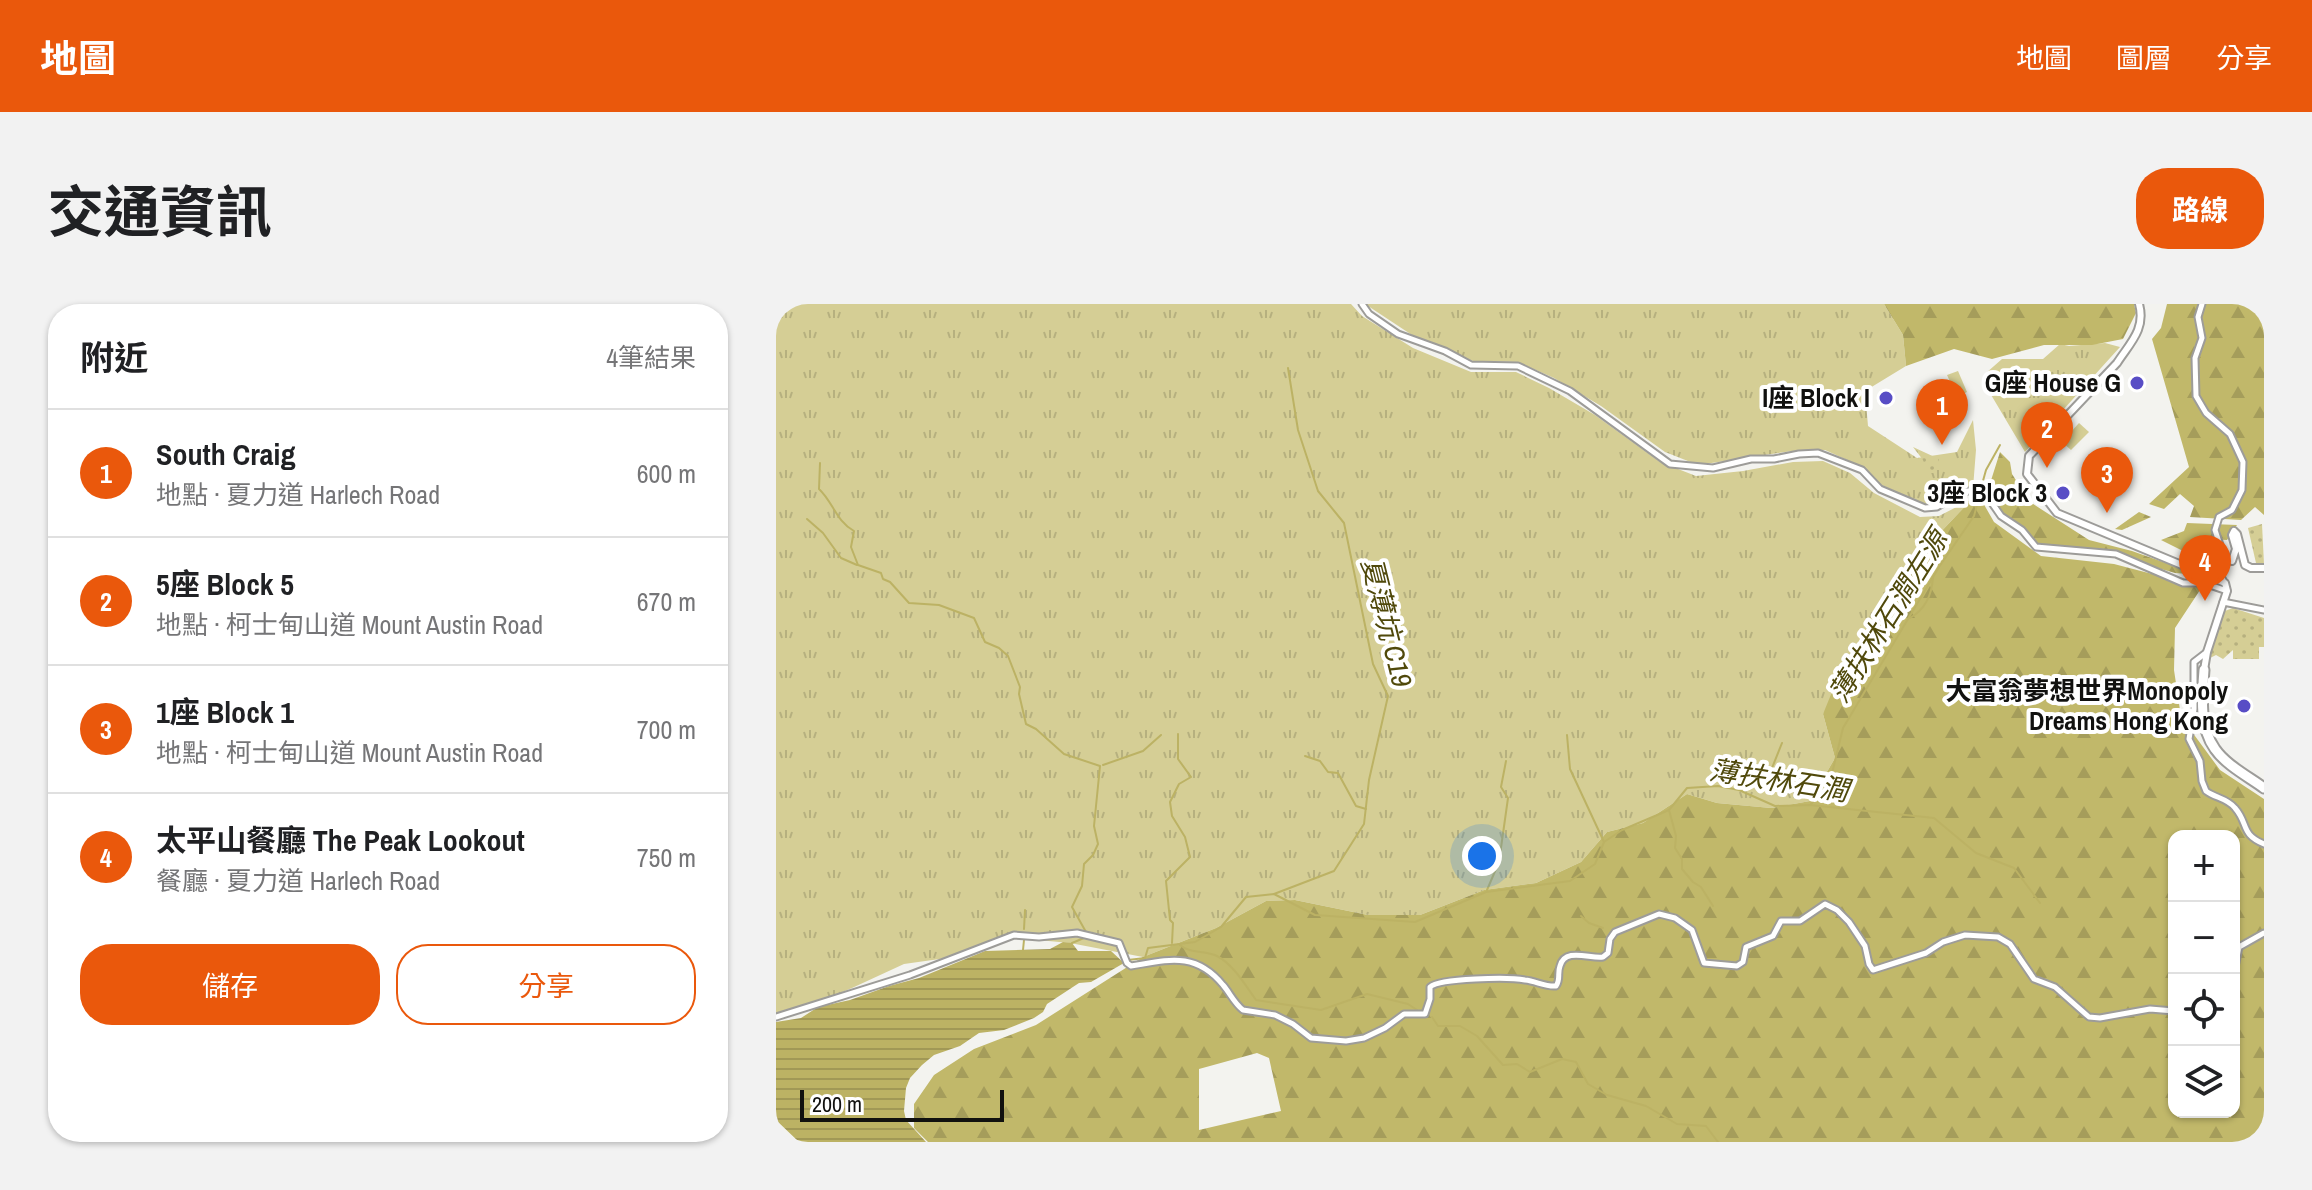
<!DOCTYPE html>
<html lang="zh-TW">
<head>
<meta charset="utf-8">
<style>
	:root { --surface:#fff; --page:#f2f2f2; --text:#202124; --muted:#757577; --line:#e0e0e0; --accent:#ea580c }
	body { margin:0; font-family:"Archivo Narrow","Noto Sans TC",sans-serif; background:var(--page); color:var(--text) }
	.controls { position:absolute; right:24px; bottom:24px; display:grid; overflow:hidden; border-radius:16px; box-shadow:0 2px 6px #0004 }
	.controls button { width:72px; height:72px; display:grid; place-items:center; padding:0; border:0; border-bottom:2px solid var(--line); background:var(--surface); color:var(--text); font:40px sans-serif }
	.scale { position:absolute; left:24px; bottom:20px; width:204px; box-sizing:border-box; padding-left:8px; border:4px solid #11110f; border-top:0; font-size:22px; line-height:28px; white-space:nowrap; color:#11110f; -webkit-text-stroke:6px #fff; paint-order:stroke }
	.you { position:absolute; left:706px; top:552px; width:28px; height:28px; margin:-20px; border:6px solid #fff; border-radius:50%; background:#1a73e8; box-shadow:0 0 0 12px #1a73e833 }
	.badge { display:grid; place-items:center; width:52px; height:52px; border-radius:50%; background:var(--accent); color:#fff; font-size:26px; font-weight:700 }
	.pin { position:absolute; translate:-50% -66px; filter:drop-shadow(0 2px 4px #0008) }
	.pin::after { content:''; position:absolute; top:42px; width:28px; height:24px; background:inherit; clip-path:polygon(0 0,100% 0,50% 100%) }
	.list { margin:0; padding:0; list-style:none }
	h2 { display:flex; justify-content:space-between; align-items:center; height:104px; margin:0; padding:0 32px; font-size:34px }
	h2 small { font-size:26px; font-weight:400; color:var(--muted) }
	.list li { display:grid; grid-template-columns:52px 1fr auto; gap:24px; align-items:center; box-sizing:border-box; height:128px; padding:0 32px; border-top:2px solid var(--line) }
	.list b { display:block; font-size:30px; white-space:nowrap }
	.list p { margin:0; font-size:26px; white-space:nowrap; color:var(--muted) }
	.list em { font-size:26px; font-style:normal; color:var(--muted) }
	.actions { display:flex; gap:16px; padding:24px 32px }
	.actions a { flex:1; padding:18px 0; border:2px solid var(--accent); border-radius:32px; text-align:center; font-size:28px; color:var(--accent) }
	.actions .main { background:var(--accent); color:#fff }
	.icon { flex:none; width:44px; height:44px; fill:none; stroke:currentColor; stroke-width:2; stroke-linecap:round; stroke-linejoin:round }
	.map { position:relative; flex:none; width:1488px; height:838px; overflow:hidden; border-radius:32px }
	header { display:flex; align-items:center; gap:48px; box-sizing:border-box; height:112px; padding:0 40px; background:var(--accent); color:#fff }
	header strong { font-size:38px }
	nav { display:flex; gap:44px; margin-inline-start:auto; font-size:28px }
	.intro { display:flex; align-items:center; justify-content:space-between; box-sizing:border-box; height:192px; padding:0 48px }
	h1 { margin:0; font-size:56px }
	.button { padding:20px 36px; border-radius:32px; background:var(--accent); color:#fff; font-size:28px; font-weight:700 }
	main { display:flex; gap:48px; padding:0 48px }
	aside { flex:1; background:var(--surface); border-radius:32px; box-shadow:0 2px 6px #0004 }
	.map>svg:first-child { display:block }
	.built { fill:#e9e8dd }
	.grass { fill:url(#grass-tufts) }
	.forest { fill:url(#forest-firs); fill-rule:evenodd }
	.garden { fill:url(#garden-dots) }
	.pitch { fill:#d5ce95 }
	.water { fill:url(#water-rules) }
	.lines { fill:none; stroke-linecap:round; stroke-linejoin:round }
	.stream { stroke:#bcb264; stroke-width:2 }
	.pedestrian-casing { stroke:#9d9c99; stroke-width:9 }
	.minor-casing { stroke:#9d9c99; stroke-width:10 }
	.secondary-casing { stroke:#9d9c99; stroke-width:13 }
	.pedestrian { stroke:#fff; stroke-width:5 }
	.minor { stroke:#fff; stroke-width:6 }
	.secondary { stroke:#fff; stroke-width:9 }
	.poi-dot { fill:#584dc5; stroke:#fff; stroke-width:3 }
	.labels { text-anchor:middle; stroke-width:8; stroke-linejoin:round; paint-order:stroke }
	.poi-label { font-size:26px; font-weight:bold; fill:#11110f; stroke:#fff; text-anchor:end }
	.water-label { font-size:28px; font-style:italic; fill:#50490b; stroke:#fff }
</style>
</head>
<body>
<header>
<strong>地圖</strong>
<nav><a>地圖</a><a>圖層</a><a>分享</a></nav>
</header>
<div class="intro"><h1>交通資訊</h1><a class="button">路線</a></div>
<main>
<aside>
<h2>附近<small>4筆結果</small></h2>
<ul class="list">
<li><span class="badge">1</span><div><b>South Craig</b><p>地點 · 夏力道 Harlech Road</p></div><em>600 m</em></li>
<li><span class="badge">2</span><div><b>5座 Block 5</b><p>地點 · 柯士甸山道 Mount Austin Road</p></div><em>670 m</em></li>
<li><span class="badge">3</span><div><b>1座 Block 1</b><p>地點 · 柯士甸山道 Mount Austin Road</p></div><em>700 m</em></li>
<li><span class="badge">4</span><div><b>太平山餐廳 The Peak Lookout</b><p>餐廳 · 夏力道 Harlech Road</p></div><em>750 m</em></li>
</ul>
<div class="actions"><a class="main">儲存</a><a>分享</a></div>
</aside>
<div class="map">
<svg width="1488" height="838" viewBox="0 0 1488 838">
	<defs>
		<pattern id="grass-tufts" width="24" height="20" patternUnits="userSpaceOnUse" patternTransform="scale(2)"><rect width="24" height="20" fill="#d5ce95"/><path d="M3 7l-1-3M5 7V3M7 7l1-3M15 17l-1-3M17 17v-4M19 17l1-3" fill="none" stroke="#b6b07f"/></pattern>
		<pattern id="forest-firs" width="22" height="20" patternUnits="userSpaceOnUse" patternTransform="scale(2)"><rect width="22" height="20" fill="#c1b86a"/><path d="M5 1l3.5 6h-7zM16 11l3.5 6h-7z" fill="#a59d5b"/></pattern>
		<pattern id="garden-dots" width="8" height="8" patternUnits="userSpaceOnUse" patternTransform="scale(2)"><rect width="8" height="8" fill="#d5ce95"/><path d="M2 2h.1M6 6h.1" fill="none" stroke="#b6b07f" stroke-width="1.8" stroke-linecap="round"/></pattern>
		<pattern id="water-rules" width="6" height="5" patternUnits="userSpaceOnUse" patternTransform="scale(2)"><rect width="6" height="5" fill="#bcb264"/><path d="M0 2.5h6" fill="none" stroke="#a19856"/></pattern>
	</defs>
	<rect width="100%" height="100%" fill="#f3f3ef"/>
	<path class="built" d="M 1432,241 L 1442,243 L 1435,260 L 1419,256 Z"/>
	<g class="grass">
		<path d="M 0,0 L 575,0 L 586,12 L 637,44 L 695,68 L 740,68 L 773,84 L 819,111 L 884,158 L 920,172 L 967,167 L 1017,158 L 1047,157 L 1074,169 L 1098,189 L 1144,213 L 1163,212 L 1196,195 L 1142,252 L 1047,410 L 1059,454 L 1034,497 L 995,504 L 941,499 L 911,490 L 867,519 L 831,528 L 805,558 L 760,579 L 708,586 L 644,611 L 592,611 L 519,596 L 490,597 L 440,624 L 367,653 L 294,639 L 240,634 L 192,651 L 128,660 L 76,684 L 0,715 Z"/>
		<path d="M 589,0 L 1108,0 L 1127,31 L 1130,62 L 1089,87 L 1092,122 L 1141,154 L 1181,148 L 1197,116 L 1200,146 L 1197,184 L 1190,183 L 1159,202 L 1146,202 L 1104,180 L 1080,160 L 1049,146 L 1016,147 L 922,161 L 889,148 L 825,102 L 778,74 L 742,58 L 697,57 L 642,35 Z"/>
		<path d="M 1329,39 L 1344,43 L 1249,148 L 1208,79 L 1210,69 L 1226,55 L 1267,55 L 1284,40 L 1293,42 Z"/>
	</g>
	<g class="forest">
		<path d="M 1108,0 L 1358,0 L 1360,9 L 1347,35 L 1316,41 L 1268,41 L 1216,55 L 1178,45 L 1130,62 L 1127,31 Z"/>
		<path d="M 1391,0 L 1488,0 L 1488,211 L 1479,203 L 1465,216 L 1414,213 L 1418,202 L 1404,190 L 1388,205 L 1373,200 L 1413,163 L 1376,35 L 1385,24 Z"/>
		<path d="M 1224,148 L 1234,158 L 1236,170 L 1254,198 L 1313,236 L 1356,247 L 1424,271 L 1399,269 L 1340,252 L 1268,245 L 1224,213 L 1211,189 Z"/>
		<path d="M 1196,195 L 1206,197 L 1218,218 L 1265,252 L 1338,260 L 1426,283 L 1399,324 L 1398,366 L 1405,413 L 1444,466 L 1488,495 L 1488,838 L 152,838 L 138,824 L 138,800 L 158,771 L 198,745 L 260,721 L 367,653 L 440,624 L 490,597 L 519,596 L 592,611 L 644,611 L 708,586 L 760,579 L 805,558 L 831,528 L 867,519 L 911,490 L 941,499 L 995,504 L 1034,497 L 1059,454 L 1047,410 L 1065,366 L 1142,252 ZM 1398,532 L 1458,532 L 1458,808 L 1398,808 ZM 481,749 L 493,754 L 505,807 L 423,826 L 423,765 Z"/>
		<path d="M 1363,208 L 1375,213 L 1346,226 L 1339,225 Z"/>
		<path d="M 1411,219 L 1461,221 L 1451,236 L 1433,235 L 1421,254 L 1385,236 L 1408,227 Z"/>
	</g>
	<g class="garden">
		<path d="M 1137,143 L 1163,155 L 1160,169 L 1151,169 L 1147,156 Z"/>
		<path d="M 1486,220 L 1488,260 L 1480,259 L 1472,224 Z"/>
		<path d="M 1457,304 L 1488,314 L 1488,343 L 1483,343 L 1483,355 L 1457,355 L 1457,346 L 1447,355 L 1440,351 L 1434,354 L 1431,353 L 1446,308 Z"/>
	</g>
	<g class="pitch">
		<path d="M 1182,67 L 1191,88 L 1181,93 L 1171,71 Z"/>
		<path d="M 1303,119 L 1313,128 L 1295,146 L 1286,138 Z"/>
	</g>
	<path class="water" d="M 287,638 L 296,639 L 302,647 L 335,647 L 348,659 L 315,678 L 303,679 L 271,700 L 267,708 L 258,714 L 228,726 L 203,729 L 184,742 L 158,751 L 146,761 L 134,774 L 130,784 L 128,807 L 130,816 L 150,838 L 23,838 L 0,816 L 0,718 L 25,714 L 42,703 L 74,696 L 113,682 L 143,674 L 209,647 L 274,645 Z"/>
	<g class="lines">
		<g class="stream">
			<path d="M 44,159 L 43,185 C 57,198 60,217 78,227 L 75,243 L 82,261 L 105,269 L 107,275 L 114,278 L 133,299 L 163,301 L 198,314 L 209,338 L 223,344 L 232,352 L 244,383 L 243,390 L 250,420 L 260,425 L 288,450 L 324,462 L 318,522 L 322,540 L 317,551 L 308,560 L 306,582 L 296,603 L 310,628"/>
			<path d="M 1205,184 L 1210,166 L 1224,141"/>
			<path d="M 31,215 L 47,229 L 65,254 L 81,261"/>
			<path d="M 1134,314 C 1150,305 1156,290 1157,273"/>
			<path d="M 791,431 L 794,465 L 828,538"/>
			<path d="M 529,452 L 544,457 L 552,468 L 562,469 L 580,502 L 590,505"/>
			<path d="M 327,461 L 367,447 L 385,431"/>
			<path d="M 996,464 L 1006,439"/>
			<path d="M 1035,500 L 1053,482 L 1067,424 L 1163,263 L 1198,212 L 1204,190"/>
			<path d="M 893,506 L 900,532 L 899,544 L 906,555 L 906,565 L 917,578 L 925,583 L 937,602"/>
			<path d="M 711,586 L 723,558 L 732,494 L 725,483 L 730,457"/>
			<path d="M 498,590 L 558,567 L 588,520 L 593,476 L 612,392 L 597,360 L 568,219 L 542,187 L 522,126 L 512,64"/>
			<path d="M 805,612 L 813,619 L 827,624"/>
			<path d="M 248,625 L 249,606"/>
			<path d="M 296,639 L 308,634"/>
			<path d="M 396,639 L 397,619 L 394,616 L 390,577 L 414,553 L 409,533 L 396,512 L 394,498 L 403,480 L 415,473 L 402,455 L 402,430"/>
			<path d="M 404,641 C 414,650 429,646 441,652 C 458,661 469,681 480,696 L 545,706 L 591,690 L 632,700 L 641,706"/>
			<path d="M 247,646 L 248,636"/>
			<path d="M 352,656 L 369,654 L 372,644 L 419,638 L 445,623 L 470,593 L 498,590 L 539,611 L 639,618 L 710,588 L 794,577 L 819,560 L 828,538 L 846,526 L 893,506 L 911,484 L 942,482 L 963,486 L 999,502 L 1034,501 L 1158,514 L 1200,549 L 1238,564 L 1264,599"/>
			<path d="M 656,713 L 662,722 L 684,722 L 701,732 L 727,761 L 741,760 L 754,768 L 786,755 L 800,758 L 812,780 L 831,791 L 870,802 L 901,820 L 930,822 L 942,838"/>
		</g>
		<g class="pedestrian-casing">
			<g id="pedestrian">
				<path d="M 586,0 L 593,10 L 622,30 L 669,47 L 695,61 L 742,62 L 794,87 L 894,160 L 937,164 L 975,155 L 998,155 L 1023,150 L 1042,149 L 1086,166 L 1104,185 L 1149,204 L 1161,203 L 1185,188 L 1200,186 L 1209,189 L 1225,212 L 1246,226 L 1260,243 L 1340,250 L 1407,279 L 1428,279 L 1451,287"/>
				<path d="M 1426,0 L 1422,13 L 1426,34 L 1419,54 L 1420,92 L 1430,109 L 1454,130 L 1467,158 L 1466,186 L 1456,206 L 1443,213 L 1439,226 L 1445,244 L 1439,261 L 1448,278"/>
				<path d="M 1447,298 L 1488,306"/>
				<path d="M 1431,348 L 1418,358 L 1418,405 L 1413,435 L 1424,457 L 1426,477 L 1430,487 C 1439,494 1451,494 1459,504 C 1473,520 1464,530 1488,540"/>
				<path d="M 1458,669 L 1463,643 L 1488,629"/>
				<path d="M 0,713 L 134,671 L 238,631 L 263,633 L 301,629 L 343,639 L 351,659 L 355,662 C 392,656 419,647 447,681 C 454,689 458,699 467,706 L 499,711 L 517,720 L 535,734 L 570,737 L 588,734 L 609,724 L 628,710 L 649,710 L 654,695 L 654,683 C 664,674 733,673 749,676 C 760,677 769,683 780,682 C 785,675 781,670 784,662 C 789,643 814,655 827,653 L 832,649 L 834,635 L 839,628 L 883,610 L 899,614 L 916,626 L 928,659 L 961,662 L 967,658 L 970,643 L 997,632 L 1005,617 L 1024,617 L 1049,600 L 1061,606 L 1073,618 L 1089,642 L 1093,660 L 1097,666 L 1150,649 L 1167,638 L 1189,631 L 1222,633 L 1234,640 L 1258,675 L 1279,683 L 1313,713 L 1324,714 L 1374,705 L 1398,707"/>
			</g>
		</g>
		<g class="minor-casing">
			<g id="minor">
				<path d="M 1363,0 C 1370,25 1354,39 1341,59 L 1253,152 L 1251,170 L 1281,209 L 1449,279 L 1451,287 L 1431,348 L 1428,366"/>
				<path d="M 1456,257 L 1460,245 L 1456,231 L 1458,227 L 1461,230 L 1469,261 L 1475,264 L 1488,264"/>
			</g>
		</g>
		<g class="secondary-casing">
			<path id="secondary" d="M 1428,366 C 1426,391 1423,423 1439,445 C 1450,461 1473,473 1488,484"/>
		</g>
		<use href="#pedestrian" class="pedestrian"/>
		<use href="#minor" class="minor"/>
		<use href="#secondary" class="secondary"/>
	</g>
	<g class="poi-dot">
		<circle cx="1361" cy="79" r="8"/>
		<circle cx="1110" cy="94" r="8"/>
		<circle cx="1287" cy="189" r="8"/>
		<circle cx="1468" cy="402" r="8"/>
	</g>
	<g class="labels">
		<g class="poi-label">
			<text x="1345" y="88">G座 House G</text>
			<text x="1094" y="103">I座 Block I</text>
			<text x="1271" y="198">3座 Block 3</text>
			<text x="1452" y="396">大富翁夢想世界Monopoly<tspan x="1452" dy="30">Dreams Hong Kong</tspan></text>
		</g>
		<g class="water-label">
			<text transform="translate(1112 312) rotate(-58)" y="10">薄扶林石澗左源</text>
			<text transform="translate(611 318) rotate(76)" y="10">夏薄坑 C19</text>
			<text transform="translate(1003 476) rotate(9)" y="10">薄扶林石澗</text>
		</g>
	</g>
</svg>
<div class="controls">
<button>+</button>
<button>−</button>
<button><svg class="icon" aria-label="locate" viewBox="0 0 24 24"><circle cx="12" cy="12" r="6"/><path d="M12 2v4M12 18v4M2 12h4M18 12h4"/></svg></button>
<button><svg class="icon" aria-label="layers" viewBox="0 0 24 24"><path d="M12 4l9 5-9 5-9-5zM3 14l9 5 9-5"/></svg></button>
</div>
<div class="scale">200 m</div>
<div class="you"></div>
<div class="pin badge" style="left:1166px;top:141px">1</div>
<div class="pin badge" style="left:1271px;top:164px">2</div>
<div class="pin badge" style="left:1331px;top:209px">3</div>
<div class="pin badge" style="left:1429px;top:297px">4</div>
</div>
</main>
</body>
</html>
